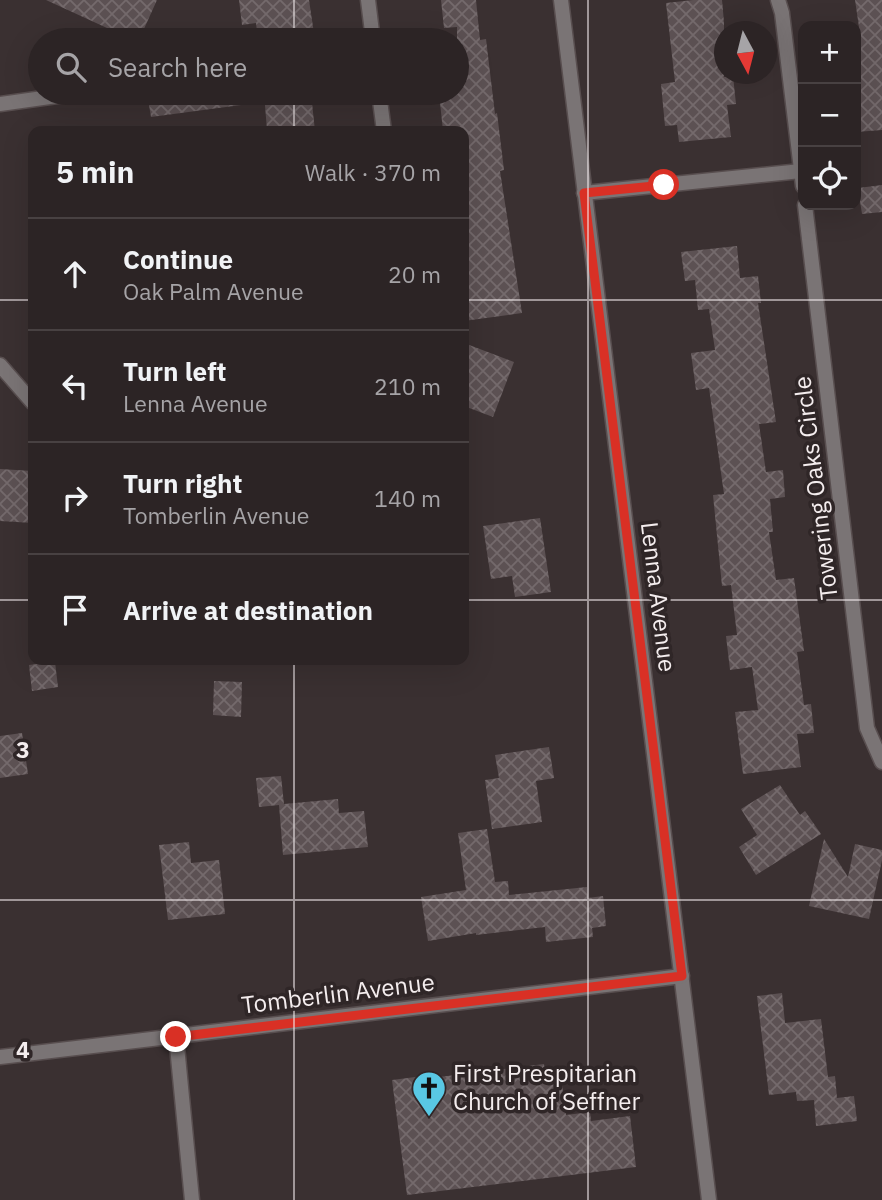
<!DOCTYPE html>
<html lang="en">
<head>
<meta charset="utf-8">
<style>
	:root { --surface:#2c2425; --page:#342c2d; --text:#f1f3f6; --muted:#a6a4a7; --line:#484142 }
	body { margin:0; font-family:"IBM Plex Sans",sans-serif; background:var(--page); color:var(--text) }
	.controls { position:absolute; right:21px; top:21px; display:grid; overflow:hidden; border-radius:14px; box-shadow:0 7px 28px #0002 }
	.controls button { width:63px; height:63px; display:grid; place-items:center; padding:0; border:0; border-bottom:2px solid var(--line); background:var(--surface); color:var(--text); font:35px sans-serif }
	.compass { position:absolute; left:714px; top:21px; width:63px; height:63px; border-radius:50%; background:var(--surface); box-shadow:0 7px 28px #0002; rotate:173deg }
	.stop { position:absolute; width:21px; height:21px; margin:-16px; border:5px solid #d93025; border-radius:50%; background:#fff }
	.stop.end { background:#d93025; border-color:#fff; box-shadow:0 2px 7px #0008 }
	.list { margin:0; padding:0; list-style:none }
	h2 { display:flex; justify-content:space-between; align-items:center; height:91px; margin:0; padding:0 28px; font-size:30px }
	h2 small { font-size:23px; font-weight:400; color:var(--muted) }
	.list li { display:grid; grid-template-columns:46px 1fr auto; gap:21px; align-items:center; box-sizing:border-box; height:112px; padding:0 28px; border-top:2px solid var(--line) }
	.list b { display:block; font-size:26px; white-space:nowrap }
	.list p { margin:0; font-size:23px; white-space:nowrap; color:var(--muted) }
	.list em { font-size:23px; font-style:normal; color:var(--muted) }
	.icon { flex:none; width:38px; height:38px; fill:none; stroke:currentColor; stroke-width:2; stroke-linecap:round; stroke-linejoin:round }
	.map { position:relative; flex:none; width:882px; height:1200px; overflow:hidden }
	.search { position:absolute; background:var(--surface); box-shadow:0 7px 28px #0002; left:28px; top:28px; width:441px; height:77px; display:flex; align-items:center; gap:18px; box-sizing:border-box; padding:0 24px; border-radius:38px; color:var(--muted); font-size:26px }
	.panel { position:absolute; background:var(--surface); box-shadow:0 7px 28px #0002; left:28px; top:126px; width:441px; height:539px; border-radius:14px }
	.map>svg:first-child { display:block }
	.building { fill:url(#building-cross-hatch) }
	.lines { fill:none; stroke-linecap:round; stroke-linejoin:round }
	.street-casing { stroke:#584e4f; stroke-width:17 }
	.street { stroke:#7a7475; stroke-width:14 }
	.route { stroke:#d93025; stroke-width:9 }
	.grid { fill:none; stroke:#f4edee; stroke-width:2; stroke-opacity:0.55 }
	.labels { text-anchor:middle; stroke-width:7; stroke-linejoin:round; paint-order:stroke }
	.street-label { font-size:24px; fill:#f4edee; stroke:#2f2627 }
	.poi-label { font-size:24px; fill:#f4edee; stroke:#2f2627; text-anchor:start }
	.grid-label { font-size:23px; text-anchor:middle; font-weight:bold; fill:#f4edee; stroke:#2f2627; stroke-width:7; stroke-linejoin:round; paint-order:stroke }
</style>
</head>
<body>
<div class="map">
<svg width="882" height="1200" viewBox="0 0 882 1200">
	<defs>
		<pattern id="building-cross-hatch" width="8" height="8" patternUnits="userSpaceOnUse" patternTransform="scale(1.75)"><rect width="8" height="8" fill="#5c5153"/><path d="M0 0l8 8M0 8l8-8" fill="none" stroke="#746a6c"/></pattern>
	</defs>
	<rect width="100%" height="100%" fill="#3a3031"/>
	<g class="building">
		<path d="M 46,0 L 157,0 L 139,40 L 129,40 L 106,30 L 107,28 Z"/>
		<path d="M 239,0 L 309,0 L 315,40 L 258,40 L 256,23 L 242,25 Z"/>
		<path d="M 441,0 L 476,0 L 480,40 L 486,39 L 495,114 L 497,113 L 504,170 L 500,171 L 522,313 L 464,321 L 464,131 L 443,131 L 439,93 L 457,93 L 457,27 L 444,28 Z"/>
		<path d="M 693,0 L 722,0 L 724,22 L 724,77 L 733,76 L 736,104 L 727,105 L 731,137 L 679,142 L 677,125 L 665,126 L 661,84 L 675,82 L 666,3 Z"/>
		<path d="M 855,0 L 882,0 L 882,130 L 856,132 L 856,35 L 860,34 Z"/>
		<path d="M 147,93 L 240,93 L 241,105 L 151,117 Z"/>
		<path d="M 264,93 L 311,93 L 315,131 L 281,131 L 281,128 L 267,130 Z"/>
		<path d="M 882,185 L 882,212 L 862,214 L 858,188 Z"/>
		<path d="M 737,246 L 740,278 L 758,276 L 761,303 L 758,303 L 776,422 L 759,424 L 766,472 L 783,470 L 785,497 L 770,499 L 773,532 L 769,532 L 776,580 L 794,578 L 804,651 L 797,652 L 804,705 L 811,704 L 814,733 L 797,734 L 801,767 L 743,774 L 735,712 L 758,710 L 752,667 L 730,670 L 726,636 L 737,635 L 731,585 L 722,586 L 713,495 L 724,494 L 709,388 L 696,390 L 691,353 L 715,350 L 709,309 L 698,310 L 695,280 L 685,281 L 681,252 Z"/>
		<path d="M 464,343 L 514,362 L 493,417 L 464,406 Z"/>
		<path d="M 0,469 L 33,471 L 33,523 L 0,521 Z"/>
		<path d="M 540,518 L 551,592 L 515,597 L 512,576 L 491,579 L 483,526 Z"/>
		<path d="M 55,662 L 58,687 L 32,691 L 29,665 Z"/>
		<path d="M 214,681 L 242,682 L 241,717 L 213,715 Z"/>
		<path d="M 22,733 L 28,774 L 0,778 L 0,736 Z"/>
		<path d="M 549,747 L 554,778 L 536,781 L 542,822 L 492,829 L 485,780 L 499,778 L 495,755 Z"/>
		<path d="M 281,776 L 284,804 L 338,799 L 339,813 L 364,811 L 368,847 L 283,855 L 279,805 L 259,807 L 256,778 Z"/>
		<path d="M 780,785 L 800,815 L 805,811 L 821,834 L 756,875 L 739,847 L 757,835 L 741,809 Z"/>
		<path d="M 487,829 L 495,882 L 508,881 L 509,895 L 587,887 L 588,898 L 603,896 L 606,926 L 592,928 L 593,937 L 546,942 L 545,927 L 476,935 L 476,933 L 428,941 L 421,897 L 466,890 L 458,833 Z"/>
		<path d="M 824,839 L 848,877 L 855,844 L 882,850 L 882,860 L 869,919 L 809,906 Z"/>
		<path d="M 189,842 L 191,863 L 219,860 L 225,914 L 168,920 L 159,845 Z"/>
		<path d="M 782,993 L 785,1023 L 821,1019 L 828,1077 L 835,1076 L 837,1098 L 854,1096 L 857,1121 L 816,1126 L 814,1100 L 797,1101 L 796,1092 L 769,1095 L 757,996 Z"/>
		<path d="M 544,1064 L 546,1079 L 561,1077 L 566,1115 L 590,1112 L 591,1121 L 630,1116 L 636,1167 L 407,1195 L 392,1080 L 423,1076 L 423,1079 Z"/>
	</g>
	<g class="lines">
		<g class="street-casing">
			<g id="street">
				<path d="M 368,0 L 373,40"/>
				<path d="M 561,0 L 709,1200"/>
				<path d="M 778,0 L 782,13 L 803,186"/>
				<path d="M 379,93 L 384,131"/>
				<path d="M 0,104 L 64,95"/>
				<path d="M 584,193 L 801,171"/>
				<path d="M 805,205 L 867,728 L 882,762"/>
				<path d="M 0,365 L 33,403"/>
				<path d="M 176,1036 L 192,1200"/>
				<path d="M 0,1057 L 682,976"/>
			</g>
		</g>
		<use href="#street" class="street"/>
	</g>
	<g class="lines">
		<path class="route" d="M 176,1037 L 682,976 L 584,193 L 664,185"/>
	</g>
	<path class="grid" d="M 294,0 L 294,40M 588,0 L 588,1200M 294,93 L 294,131M 0,300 L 33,300M 464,300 L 882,300M 0,600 L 33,600M 464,600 L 882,600M 294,660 L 294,1200M 0,900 L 882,900"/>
	<defs>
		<g id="church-pin" transform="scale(1.75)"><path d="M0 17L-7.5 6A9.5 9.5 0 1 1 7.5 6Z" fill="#59c8e4" stroke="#2f2627"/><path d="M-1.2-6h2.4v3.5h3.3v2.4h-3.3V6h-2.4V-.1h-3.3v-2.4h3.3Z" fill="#111"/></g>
	</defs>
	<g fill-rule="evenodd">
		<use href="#church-pin" x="429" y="1088"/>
	</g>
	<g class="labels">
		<g class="street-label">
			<text transform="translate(816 488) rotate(-97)" y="8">Towering Oaks Circle</text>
			<text transform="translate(658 597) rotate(83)" y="8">Lenna Avenue</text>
			<text transform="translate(338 994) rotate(-7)" y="8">Tomberlin Avenue</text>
		</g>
		<g class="poi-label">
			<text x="453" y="1082">First Prespitarian<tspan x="453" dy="28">Church of Seffner</tspan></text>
		</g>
	</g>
	<g class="grid-label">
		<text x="23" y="758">3</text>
		<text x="23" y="1058">4</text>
	</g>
</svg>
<div class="controls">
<button>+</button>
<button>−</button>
<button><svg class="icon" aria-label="locate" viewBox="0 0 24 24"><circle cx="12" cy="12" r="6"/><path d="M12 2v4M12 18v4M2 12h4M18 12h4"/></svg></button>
</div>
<svg class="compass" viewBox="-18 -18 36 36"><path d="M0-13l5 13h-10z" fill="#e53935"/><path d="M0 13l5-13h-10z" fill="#a6a4a7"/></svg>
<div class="stop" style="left:664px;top:185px"></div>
<div class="stop end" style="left:176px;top:1037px"></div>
<div class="search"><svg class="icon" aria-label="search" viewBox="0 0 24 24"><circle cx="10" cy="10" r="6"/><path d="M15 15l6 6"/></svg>Search here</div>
<section class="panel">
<h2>5 min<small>Walk · 370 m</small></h2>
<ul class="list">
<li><svg class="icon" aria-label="ahead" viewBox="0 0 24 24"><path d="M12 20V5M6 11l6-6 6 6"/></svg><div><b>Continue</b><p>Oak Palm Avenue</p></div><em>20 m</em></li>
<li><svg class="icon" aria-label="left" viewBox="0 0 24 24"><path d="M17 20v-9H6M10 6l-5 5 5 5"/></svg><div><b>Turn left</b><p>Lenna Avenue</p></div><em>210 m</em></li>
<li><svg class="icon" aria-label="right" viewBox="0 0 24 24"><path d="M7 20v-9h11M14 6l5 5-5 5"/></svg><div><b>Turn right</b><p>Tomberlin Avenue</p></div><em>140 m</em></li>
<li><svg class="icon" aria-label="arrive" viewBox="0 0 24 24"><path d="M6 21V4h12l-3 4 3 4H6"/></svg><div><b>Arrive at destination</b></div></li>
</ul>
</section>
</div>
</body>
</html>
